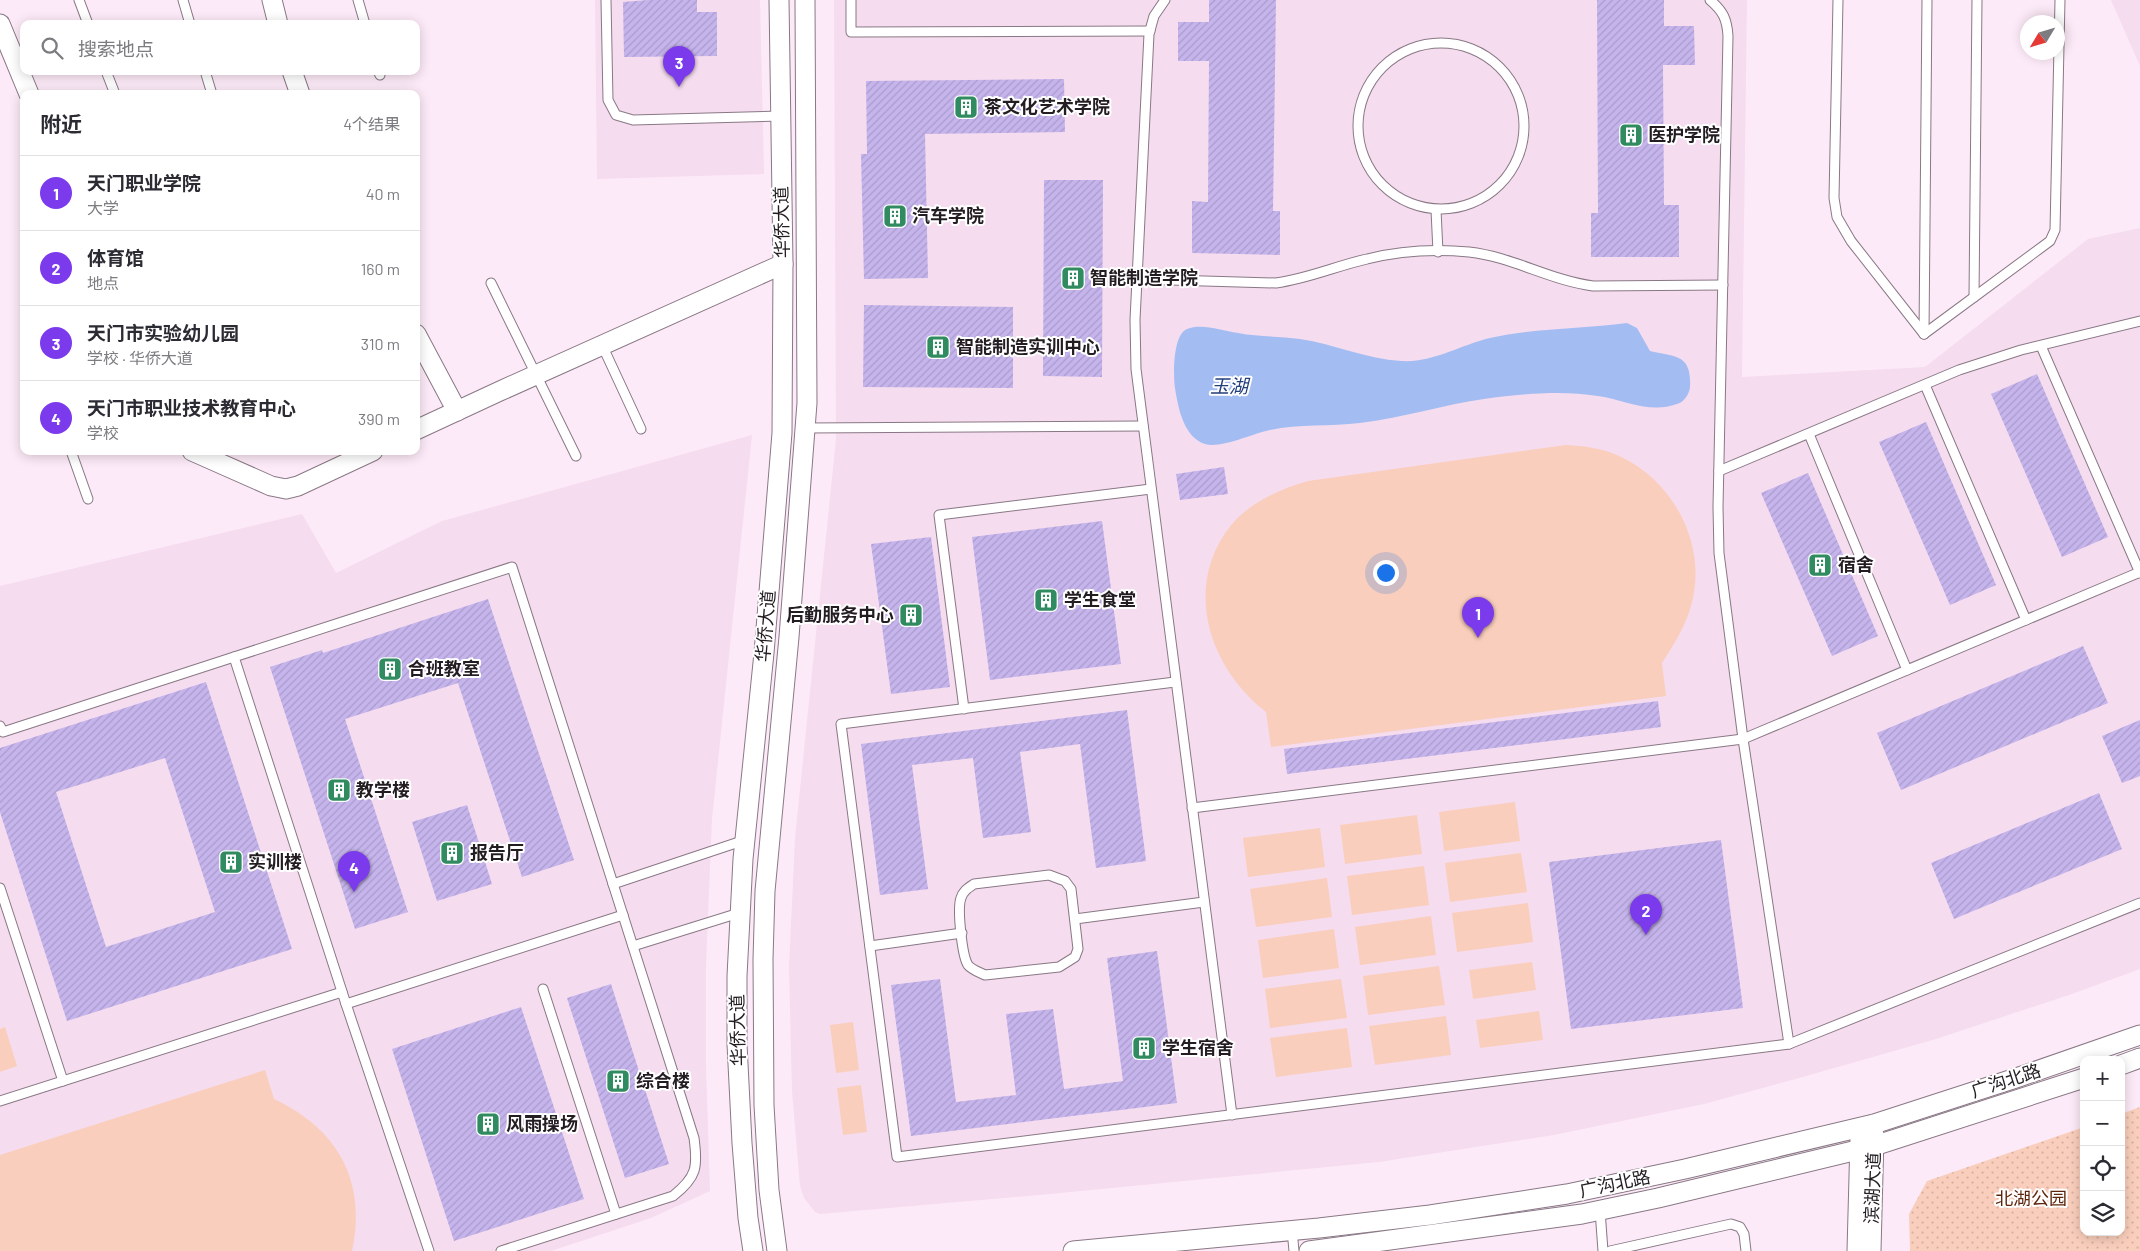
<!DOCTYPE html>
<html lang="zh">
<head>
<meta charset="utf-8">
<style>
	:root { --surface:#fff; --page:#f7f7f7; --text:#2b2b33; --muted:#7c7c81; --line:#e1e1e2; --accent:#7c3aed }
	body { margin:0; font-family:Barlow,"Noto Sans SC",sans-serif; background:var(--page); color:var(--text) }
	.controls { position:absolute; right:15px; bottom:15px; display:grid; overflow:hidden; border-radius:10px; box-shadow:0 2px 12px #0003 }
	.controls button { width:45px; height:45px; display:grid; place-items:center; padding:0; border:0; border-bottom:1px solid var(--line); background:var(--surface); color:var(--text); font:25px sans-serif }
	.compass { position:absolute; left:2020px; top:15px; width:45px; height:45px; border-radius:50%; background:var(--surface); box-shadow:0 2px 12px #0003; rotate:232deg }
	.you { position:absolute; left:1385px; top:572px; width:18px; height:18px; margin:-12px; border:4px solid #fff; border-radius:50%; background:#1a73e8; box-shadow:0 0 0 8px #1a73e833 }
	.badge { display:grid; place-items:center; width:32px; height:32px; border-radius:50%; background:var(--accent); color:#fff; font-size:16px; font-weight:700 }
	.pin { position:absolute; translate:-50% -41px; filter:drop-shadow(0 1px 2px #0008) }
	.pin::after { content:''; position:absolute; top:26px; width:18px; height:15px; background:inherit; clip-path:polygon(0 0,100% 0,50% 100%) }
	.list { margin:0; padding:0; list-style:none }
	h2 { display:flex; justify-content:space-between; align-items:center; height:65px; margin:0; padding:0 20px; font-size:21px }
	h2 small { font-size:16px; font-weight:400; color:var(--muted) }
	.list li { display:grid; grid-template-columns:32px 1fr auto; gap:15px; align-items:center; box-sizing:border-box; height:75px; padding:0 20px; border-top:1px solid var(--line) }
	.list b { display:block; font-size:19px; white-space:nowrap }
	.list p { margin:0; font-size:16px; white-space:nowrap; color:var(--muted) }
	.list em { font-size:16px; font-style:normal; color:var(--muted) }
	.icon { flex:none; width:28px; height:28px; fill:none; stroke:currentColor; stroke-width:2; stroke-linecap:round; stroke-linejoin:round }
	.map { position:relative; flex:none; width:2140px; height:1251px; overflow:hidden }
	.search { position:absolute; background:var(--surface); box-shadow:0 2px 12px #0003; left:20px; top:20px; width:400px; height:55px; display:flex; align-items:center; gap:12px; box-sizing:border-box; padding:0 18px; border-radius:10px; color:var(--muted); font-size:19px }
	.panel { position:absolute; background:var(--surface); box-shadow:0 2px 12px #0003; left:20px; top:90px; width:400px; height:365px; border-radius:10px }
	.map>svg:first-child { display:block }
	.built { fill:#f5dcef }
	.green { fill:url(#green-dots) }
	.pitch { fill:#facebc }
	.water { fill:#a3bdf2 }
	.building { fill:url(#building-hatch); fill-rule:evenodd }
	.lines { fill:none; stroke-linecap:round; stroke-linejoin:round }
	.service-casing { stroke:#897885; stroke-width:11 }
	.minor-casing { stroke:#897885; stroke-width:21 }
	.service { stroke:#fff; stroke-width:9 }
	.minor { stroke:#fff; stroke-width:19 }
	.labels { text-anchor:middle; stroke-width:4; stroke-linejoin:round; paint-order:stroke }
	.poi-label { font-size:18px; font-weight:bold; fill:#231d22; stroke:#fff; text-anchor:start }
	.street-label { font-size:18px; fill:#231d22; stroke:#fff }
	.park-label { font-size:18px; fill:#5d260c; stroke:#fff }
	.water-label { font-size:19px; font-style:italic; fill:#223e7b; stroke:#fff }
</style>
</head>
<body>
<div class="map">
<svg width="2140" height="1251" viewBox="0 0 2140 1251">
	<defs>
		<pattern id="green-dots" width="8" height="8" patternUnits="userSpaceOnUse" patternTransform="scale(1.25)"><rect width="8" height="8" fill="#facebc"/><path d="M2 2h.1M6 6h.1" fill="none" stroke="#d6b0a1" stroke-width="1.8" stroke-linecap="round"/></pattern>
		<pattern id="building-hatch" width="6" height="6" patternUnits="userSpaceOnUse" patternTransform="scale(1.25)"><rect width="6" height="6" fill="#c6b5ed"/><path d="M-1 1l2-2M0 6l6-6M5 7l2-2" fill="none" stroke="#aa9bcb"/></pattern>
	</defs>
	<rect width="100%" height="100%" fill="#fdeaf8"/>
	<g class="built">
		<path d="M 595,0 L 760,0 L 764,174 L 597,179 Z"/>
		<path d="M 834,0 L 1747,0 L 1742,377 L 1925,367 L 2088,239 L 2140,228 L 2140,969 L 2072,994 L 1936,1039 L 1792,1080 L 1704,1104 L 1554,1135 L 1379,1162 L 1050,1194 L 820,1214 L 815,1212 L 804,1198 L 800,1186 L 792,1091 L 789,968 L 795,838 L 836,439 Z"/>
		<path d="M 2111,0 L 2140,0 L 2140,66 Z"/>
		<path d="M 752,435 L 712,819 L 706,966 L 706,1068 L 710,1191 L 651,1218 L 551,1251 L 0,1251 L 0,586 L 302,514 L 336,573 L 442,521 Z"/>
	</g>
	<path class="green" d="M 2140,1107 L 2140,1251 L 1910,1251 L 1909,1214 L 1927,1181 L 2084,1127 L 2084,1232 L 2121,1232 L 2121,1114 Z"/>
	<g class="pitch">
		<path d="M 1566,445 C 1584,446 1602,448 1619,456 C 1673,480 1707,544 1692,602 C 1687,624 1674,644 1662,663 L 1666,696 L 1271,747 L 1266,712 C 1208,667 1182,585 1232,524 C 1251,502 1280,489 1308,481 Z"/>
		<path d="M 1515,802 L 1520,841 L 1444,851 L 1439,812 Z"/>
		<path d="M 1417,815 L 1422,854 L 1345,864 L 1340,825 Z"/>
		<path d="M 1320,828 L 1325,867 L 1248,877 L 1243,838 Z"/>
		<path d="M 1521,853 L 1527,892 L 1450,902 L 1445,863 Z"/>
		<path d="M 1424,866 L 1429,905 L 1352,915 L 1347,876 Z"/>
		<path d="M 1327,878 L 1332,917 L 1256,927 L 1250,889 Z"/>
		<path d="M 1528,903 L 1533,942 L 1457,952 L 1452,913 Z"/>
		<path d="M 1431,916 L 1436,955 L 1360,965 L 1355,927 Z"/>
		<path d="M 1334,929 L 1339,968 L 1263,978 L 1258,940 Z"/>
		<path d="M 1532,962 L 1536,990 L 1473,999 L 1469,970 Z"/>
		<path d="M 1439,966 L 1445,1005 L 1368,1015 L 1363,976 Z"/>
		<path d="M 1341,979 L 1347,1018 L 1270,1028 L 1265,989 Z"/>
		<path d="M 1539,1011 L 1543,1040 L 1480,1048 L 1476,1020 Z"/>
		<path d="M 1446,1016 L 1451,1055 L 1375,1065 L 1369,1026 Z"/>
		<path d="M 853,1022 L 859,1070 L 836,1073 L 830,1025 Z"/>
		<path d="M 5,1027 L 17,1066 L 0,1072 L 0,1029 Z"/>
		<path d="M 1347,1028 L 1352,1067 L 1276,1077 L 1270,1038 Z"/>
		<path d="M 265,1070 L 274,1099 C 338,1129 367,1181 352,1251 L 0,1251 L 0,1155 Z"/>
		<path d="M 861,1085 L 867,1132 L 843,1135 L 837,1088 Z"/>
	</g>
	<path class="water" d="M 1627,323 L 1637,328 L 1650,351 C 1674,357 1692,353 1690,387 C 1689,395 1684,402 1677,404 C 1650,414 1625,400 1598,396 C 1561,390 1521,394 1484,399 C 1442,405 1402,418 1360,423 C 1328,427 1293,423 1262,432 C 1247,436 1217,450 1202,443 C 1183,434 1178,407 1175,388 C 1173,375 1173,334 1187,329 C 1203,323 1221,331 1238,333 C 1258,337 1280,336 1300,339 C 1334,344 1367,359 1401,361 C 1433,363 1460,345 1490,338 C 1534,328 1582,329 1627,323 Z"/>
	<g class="building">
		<path d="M 648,0 L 697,0 L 697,12 L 717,12 L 717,56 L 624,57 L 623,2 Z"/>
		<path d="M 1209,0 L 1276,0 L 1273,211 L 1280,211 L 1280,255 L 1192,253 L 1192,201 L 1208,202 L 1209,61 L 1178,61 L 1178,22 L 1209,22 Z"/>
		<path d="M 1597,0 L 1664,0 L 1664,26 L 1694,26 L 1695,65 L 1663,65 L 1664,205 L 1679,205 L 1679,257 L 1591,257 L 1591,213 L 1598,213 Z"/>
		<path d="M 1064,79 L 1065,132 L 925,134 L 928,278 L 864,279 L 861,154 L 867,154 L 866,81 Z"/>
		<path d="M 1044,180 L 1103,180 L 1102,377 L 1043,376 Z"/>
		<path d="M 864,305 L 1013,307 L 1013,388 L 863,387 Z"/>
		<path d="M 2037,374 L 2108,537 L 2062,557 L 1991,394 Z"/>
		<path d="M 1926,422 L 1996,585 L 1950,605 L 1879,442 Z"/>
		<path d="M 1224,467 L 1228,494 L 1180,500 L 1176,474 Z"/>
		<path d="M 1808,473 L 1878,636 L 1832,656 L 1761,493 Z"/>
		<path d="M 1102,521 L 1121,664 L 990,680 L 972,537 Z"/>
		<path d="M 931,537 L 950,687 L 891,694 L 871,544 Z"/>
		<path d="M 488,599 L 574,860 L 522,877 L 458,683 L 345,719 L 408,912 L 355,929 L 270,667 L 322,650 L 323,653 Z"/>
		<path d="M 2083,646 L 2108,703 L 1901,790 L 1877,733 Z"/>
		<path d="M 206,682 L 292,949 L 67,1021 L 0,812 L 0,748 ZM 165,758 L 215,912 L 106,947 L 56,792 Z"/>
		<path d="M 1658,701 L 1661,727 L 1287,774 L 1284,749 Z"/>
		<path d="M 1127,710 L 1146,861 L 1096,868 L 1080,744 L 1020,752 L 1031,832 L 983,838 L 973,758 L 912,765 L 928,889 L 880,895 L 861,744 Z"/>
		<path d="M 2140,720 L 2140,776 L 2122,783 L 2102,736 Z"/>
		<path d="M 2099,793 L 2122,849 L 1954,919 L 1931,863 Z"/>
		<path d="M 467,805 L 492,884 L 437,901 L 412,822 Z"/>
		<path d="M 1721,840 L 1743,1008 L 1571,1029 L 1549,862 Z"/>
		<path d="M 1157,951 L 1177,1103 L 911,1136 L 891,985 L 940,979 L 956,1102 L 1016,1095 L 1006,1014 L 1053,1009 L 1064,1089 L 1123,1081 L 1107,958 Z"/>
		<path d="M 611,984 L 669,1164 L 625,1178 L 567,998 Z"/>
		<path d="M 521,1007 L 584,1199 L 454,1241 L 392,1049 Z"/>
	</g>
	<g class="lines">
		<g class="service-casing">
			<g id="service">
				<path d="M 79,0 L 88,24"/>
				<path d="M 183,0 L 190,24"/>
				<path d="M 358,0 L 365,24"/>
				<path d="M 606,0 L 608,100 L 616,115 L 633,120 L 781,116"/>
				<path d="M 851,0 L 851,32 L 1150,31"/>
				<path d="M 1165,0 L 1154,16 L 1149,34 L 1135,320 L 1136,369 L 1232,1115"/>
				<path d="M 1710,0 C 1723,11 1727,19 1728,36 L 1718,507 L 1719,553 L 1743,739 L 1789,1044"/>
				<path d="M 1838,0 L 1834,198 L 1837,217 L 1851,241 L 1924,334"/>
				<circle cx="1441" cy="126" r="83"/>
				<path d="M 106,71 L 115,94"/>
				<path d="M 205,71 L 212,94"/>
				<path d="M 378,71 L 380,75"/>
				<path d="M 1436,210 L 1438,252"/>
				<path d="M 1137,279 L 1276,283 C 1307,279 1336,266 1367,259 C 1399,251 1437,249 1469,252 C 1513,257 1549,280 1593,286 L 1723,285"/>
				<path d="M 491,283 L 576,456"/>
				<path d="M 1974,297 L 1977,0"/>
				<path d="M 1924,334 L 2050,241 L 2055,230 L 2060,0"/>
				<path d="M 1924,334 L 1927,0"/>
				<path d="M 602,345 L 641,429"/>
				<path d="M 2041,346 L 2140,573"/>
				<path d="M 1925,385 L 2026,620"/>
				<path d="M 806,428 L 1143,426"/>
				<path d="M 1809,434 L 1907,670"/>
				<path d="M 71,451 L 88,499"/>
				<path d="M 1719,471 L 1959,370 L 2021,350 L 2140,321"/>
				<path d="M 1175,682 L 841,724 L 897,1157 L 1789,1044 L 2140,903"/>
				<path d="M 964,709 L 939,515 L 1151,489"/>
				<path d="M 0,726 L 3,732 L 234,657"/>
				<path d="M 1192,808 L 1743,739 L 2140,572"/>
				<path d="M 1049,875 L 1065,881 L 1071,889 L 1078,949 L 1075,957 L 1059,967 L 985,975 C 979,972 972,970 968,965 C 962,956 957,908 961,898 C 963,891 968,888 974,884 Z"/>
				<path d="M 613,884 L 745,840"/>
				<path d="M 0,888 L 63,1081"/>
				<path d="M 1075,919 L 1204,902"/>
				<path d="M 633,946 L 739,913"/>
				<path d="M 870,946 L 962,933"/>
				<path d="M 543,989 L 616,1214"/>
				<path d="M 346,1004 L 623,915"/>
				<path d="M 0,1101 L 342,992"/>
				<path d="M 1600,1210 L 1603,1251"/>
				<path d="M 1292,1230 L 1294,1251"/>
				<path d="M 429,1251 L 346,1004 L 234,657 L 512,567 L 694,1138 C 698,1167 697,1177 673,1196 L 501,1251"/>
				<path d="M 1610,1251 L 1731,1224 L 1740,1227 L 1744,1234 L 1746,1251"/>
			</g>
		</g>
		<g class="minor-casing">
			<g id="minor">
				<path d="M 272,0 L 278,24"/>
				<path d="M 0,24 L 29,94"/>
				<path d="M 292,71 L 300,94"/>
				<path d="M 416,334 L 457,411"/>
				<path d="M 416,430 L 500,391 L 783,264"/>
				<path d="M 192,451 L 271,486 L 286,489 L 298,486 L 373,451"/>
				<path d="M 2121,1065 L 2140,1058"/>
				<path d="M 753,1251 L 748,1218 L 742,1143 L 737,1044 L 737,976 L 743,859 L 764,653 L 782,433 L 783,264 L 779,0"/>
				<path d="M 777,1251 L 769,1190 L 764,1105 L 763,959 L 765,891 L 789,637 L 807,403 L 805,0"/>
				<path d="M 1073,1251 L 1319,1228 L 1430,1215 L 1567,1194 L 1685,1169 L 1874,1124 L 2016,1078 L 2140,1035"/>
				<path d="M 1309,1251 L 1582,1214 L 1658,1198 L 1874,1146 L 2084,1078"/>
				<path d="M 1857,1251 L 1860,1139"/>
				<path d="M 1871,1251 L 1874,1135"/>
			</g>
		</g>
		<use href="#service" class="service"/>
		<use href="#minor" class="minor"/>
	</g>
	<defs>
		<g id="building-square" transform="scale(1.25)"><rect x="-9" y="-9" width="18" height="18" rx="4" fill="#318b60" stroke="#fff"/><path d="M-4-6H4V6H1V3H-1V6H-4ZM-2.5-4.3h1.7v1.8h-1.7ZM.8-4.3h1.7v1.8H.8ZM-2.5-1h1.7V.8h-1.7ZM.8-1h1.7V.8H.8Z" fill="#fff"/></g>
	</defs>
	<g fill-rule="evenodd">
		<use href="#building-square" x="966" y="107"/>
		<use href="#building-square" x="1631" y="135"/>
		<use href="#building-square" x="895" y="216"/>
		<use href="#building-square" x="1073" y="278"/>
		<use href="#building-square" x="938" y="347"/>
		<use href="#building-square" x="1820" y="565"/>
		<use href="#building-square" x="1046" y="600"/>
		<use href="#building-square" x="911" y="615"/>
		<use href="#building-square" x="390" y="669"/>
		<use href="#building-square" x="339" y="790"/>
		<use href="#building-square" x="452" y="853"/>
		<use href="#building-square" x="231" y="862"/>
		<use href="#building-square" x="1144" y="1048"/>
		<use href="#building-square" x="618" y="1081"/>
		<use href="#building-square" x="488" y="1124"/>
	</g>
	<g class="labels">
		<g class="poi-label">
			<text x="984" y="113">茶文化艺术学院</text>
			<text x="1648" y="141">医护学院</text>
			<text x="912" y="222">汽车学院</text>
			<text x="1090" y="284">智能制造学院</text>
			<text x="956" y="353">智能制造实训中心</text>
			<text x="1838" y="571">宿舍</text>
			<text x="1064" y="606">学生食堂</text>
			<text x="894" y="621" text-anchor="end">后勤服务中心</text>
			<text x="408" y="675">合班教室</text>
			<text x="356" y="796">教学楼</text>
			<text x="470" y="859">报告厅</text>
			<text x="248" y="868">实训楼</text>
			<text x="1162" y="1054">学生宿舍</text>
			<text x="636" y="1087">综合楼</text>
			<text x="506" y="1130">风雨操场</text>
		</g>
		<g class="street-label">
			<text transform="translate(782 222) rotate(-91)" y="6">华侨大道</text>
			<text transform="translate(766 626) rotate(-85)" y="6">华侨大道</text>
			<text transform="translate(738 1030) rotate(-91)" y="6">华侨大道</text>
			<text transform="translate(2006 1081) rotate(-18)" y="6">广沟北路</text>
			<text transform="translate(1615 1184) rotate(-12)" y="6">广沟北路</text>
			<text transform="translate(1873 1188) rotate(-88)" y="6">滨湖大道</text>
		</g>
		<g class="park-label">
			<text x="2031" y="1205">北湖公园</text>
		</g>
		<g class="water-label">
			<text x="1229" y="393">玉湖</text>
		</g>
	</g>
</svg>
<div class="controls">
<button>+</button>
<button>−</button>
<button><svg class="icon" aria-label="locate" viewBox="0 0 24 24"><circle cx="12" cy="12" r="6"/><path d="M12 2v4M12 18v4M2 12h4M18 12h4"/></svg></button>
<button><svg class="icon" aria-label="layers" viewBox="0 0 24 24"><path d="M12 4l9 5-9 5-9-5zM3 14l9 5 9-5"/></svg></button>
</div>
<svg class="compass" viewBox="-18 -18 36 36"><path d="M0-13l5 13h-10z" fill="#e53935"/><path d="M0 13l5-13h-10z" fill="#7c7c81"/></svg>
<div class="you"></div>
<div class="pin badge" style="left:1478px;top:638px">1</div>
<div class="pin badge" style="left:1646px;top:935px">2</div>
<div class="pin badge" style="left:679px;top:87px">3</div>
<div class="pin badge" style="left:354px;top:892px">4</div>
<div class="search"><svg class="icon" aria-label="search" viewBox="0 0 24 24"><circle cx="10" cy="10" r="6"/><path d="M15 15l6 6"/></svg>搜索地点</div>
<section class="panel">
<h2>附近<small>4个结果</small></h2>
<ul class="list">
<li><span class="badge">1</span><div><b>天门职业学院</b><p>大学</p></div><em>40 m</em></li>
<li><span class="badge">2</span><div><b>体育馆</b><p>地点</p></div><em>160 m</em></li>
<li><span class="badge">3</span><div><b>天门市实验幼儿园</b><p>学校 · 华侨大道</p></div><em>310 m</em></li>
<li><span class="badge">4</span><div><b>天门市职业技术教育中心</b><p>学校</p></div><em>390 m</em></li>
</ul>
</section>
</div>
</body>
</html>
